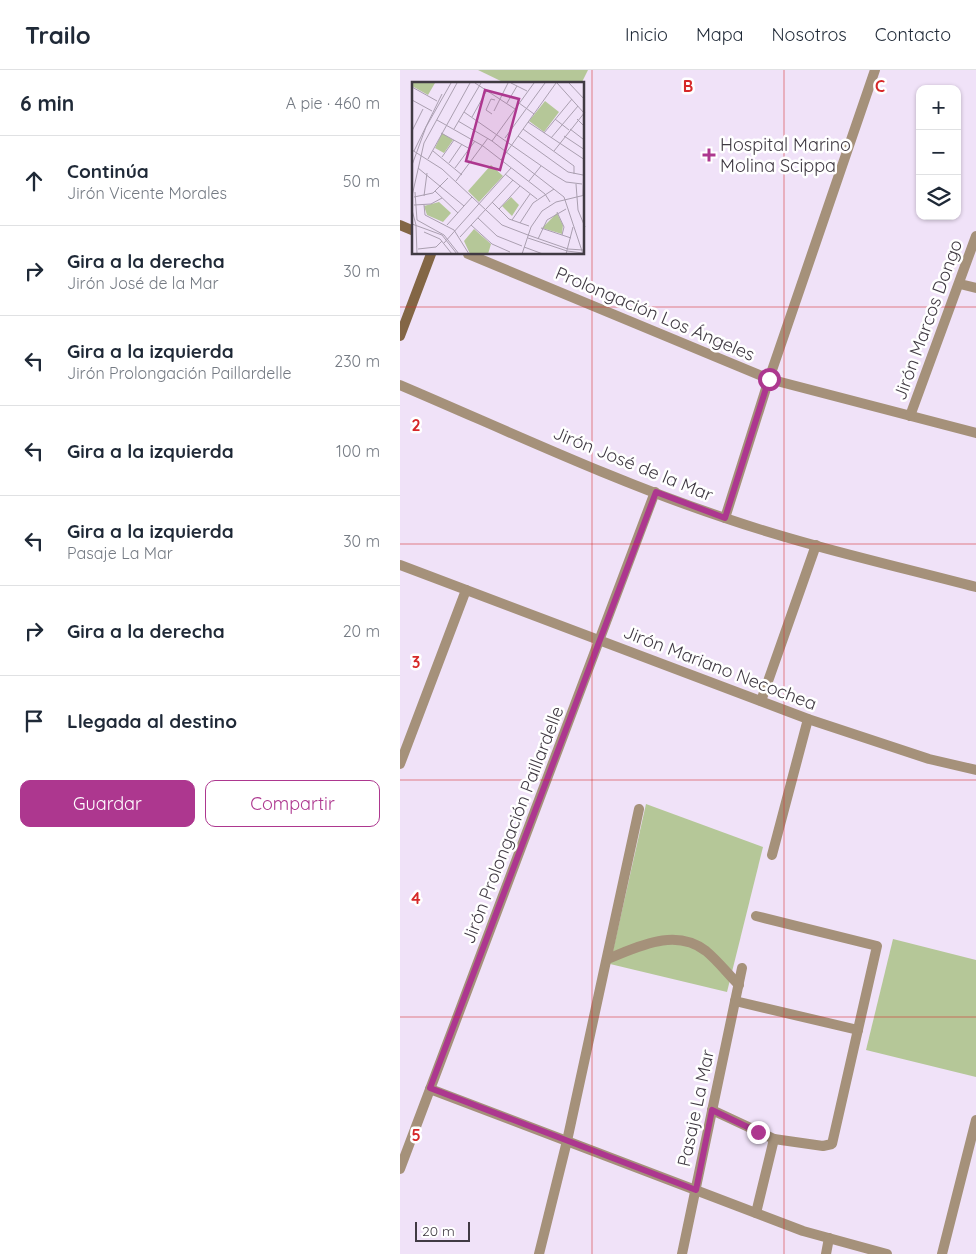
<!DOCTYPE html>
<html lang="es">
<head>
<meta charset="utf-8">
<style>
	:root { --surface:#fff; --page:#f2f2f3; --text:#1f2937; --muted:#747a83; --line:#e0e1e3; --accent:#ad378f }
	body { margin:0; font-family:Quicksand,sans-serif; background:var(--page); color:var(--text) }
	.controls { position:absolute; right:15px; top:15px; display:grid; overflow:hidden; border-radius:10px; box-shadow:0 1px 4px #0004 }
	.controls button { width:45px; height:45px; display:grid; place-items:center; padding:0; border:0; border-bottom:1px solid var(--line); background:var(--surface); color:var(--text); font:25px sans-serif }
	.scale { position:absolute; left:15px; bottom:12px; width:55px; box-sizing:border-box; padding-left:5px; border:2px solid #403a43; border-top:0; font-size:14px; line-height:18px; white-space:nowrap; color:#403a43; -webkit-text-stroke:4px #fff; paint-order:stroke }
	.stop { position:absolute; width:15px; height:15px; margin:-11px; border:4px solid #ad378f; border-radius:50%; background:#fff }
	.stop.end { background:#ad378f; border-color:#fff; box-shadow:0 1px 5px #0008 }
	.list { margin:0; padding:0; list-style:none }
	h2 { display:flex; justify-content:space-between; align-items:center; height:65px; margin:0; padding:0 20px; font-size:21px }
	h2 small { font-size:16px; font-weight:400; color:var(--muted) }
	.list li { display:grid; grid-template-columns:32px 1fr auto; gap:15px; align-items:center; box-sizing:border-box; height:90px; padding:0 20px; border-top:1px solid var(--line) }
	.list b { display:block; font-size:19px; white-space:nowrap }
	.list p { margin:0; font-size:16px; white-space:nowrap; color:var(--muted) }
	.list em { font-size:16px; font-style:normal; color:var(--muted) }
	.actions { display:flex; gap:10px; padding:15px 20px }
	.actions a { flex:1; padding:11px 0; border:1px solid var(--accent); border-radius:10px; text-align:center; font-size:18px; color:var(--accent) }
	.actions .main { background:var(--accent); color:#fff }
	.icon { flex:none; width:28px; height:28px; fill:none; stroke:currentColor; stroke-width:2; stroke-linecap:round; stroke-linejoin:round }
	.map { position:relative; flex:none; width:576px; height:1184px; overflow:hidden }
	header { display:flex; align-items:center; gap:30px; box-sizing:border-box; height:70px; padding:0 25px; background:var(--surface); border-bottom:1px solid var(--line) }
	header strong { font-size:24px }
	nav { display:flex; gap:28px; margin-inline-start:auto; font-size:18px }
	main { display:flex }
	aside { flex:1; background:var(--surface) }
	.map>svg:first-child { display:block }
	.green { fill:#b5c798 }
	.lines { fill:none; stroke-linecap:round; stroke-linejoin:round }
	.lane { stroke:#a5917a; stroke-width:10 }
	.street { stroke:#a5917a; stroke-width:10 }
	.secondary { stroke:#836645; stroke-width:10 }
	.route { stroke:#ad378f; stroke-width:6 }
	.grid { fill:none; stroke:#d62828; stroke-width:1; stroke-opacity:0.55 }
	.poi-dot { fill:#ad378f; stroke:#fff; stroke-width:2 }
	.labels { text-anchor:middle; stroke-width:5; stroke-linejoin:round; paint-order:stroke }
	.poi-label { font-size:18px; fill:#403a43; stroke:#fff; text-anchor:start }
	.street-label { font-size:18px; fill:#403a43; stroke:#fff }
	.inset-road { fill:none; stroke:#aa9fb0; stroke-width:1 }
	.view { fill:#ad378f; fill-opacity:0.15; stroke:#ad378f; stroke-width:2.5 }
	.inset-edge { fill:none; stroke:#403a43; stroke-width:2.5 }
	.grid-label { font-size:16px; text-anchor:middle; font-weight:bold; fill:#d62828; stroke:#fff; stroke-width:5; stroke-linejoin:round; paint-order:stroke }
</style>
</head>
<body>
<header>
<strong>Trailo</strong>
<nav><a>Inicio</a><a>Mapa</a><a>Nosotros</a><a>Contacto</a></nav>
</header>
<main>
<aside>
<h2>6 min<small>A pie · 460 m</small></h2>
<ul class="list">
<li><svg class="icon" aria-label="ahead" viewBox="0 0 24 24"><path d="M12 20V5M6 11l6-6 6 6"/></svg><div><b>Continúa</b><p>Jirón Vicente Morales</p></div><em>50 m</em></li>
<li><svg class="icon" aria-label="right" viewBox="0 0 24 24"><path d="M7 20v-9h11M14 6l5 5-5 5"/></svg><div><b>Gira a la derecha</b><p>Jirón José de la Mar</p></div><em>30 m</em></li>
<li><svg class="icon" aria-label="left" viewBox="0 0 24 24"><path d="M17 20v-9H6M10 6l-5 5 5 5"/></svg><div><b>Gira a la izquierda</b><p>Jirón Prolongación Paillardelle</p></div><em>230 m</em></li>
<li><svg class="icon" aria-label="left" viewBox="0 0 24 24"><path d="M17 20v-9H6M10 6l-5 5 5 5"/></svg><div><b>Gira a la izquierda</b></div><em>100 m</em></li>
<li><svg class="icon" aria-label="left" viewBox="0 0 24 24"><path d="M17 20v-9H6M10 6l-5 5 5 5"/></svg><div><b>Gira a la izquierda</b><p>Pasaje La Mar</p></div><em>30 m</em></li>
<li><svg class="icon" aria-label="right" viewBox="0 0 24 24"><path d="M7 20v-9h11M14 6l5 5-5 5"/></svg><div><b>Gira a la derecha</b></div><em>20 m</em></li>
<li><svg class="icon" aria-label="arrive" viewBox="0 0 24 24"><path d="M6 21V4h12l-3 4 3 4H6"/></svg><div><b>Llegada al destino</b></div></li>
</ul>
<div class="actions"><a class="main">Guardar</a><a>Compartir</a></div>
</aside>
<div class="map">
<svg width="576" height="1184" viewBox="0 0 576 1184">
	<rect width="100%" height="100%" fill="#f0e2f8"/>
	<g class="green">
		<path d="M 78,0 L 188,0 L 181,14 L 107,14 Z"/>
		<path d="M 246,734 L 363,777 L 327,922 L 210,894 Z"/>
		<path d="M 493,869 L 576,890 L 576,1007 L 466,980 Z"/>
	</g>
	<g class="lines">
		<g class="lane">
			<path d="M 207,889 C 238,877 275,857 306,881 C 318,891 328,904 339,915"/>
			<path d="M 167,1071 L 239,739"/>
		</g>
		<g class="street">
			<path d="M 68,184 L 369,309 L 576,363"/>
			<path d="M 560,214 L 576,218"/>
			<path d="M 0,315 C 106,360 216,412 325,448 C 407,476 492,495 576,517"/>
			<path d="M 510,346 L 576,166"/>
			<path d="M 325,448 L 369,309 L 475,0"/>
			<path d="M 0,495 L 408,649 L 529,689 L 576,700"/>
			<path d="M 361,631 L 416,475"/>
			<path d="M 0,694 L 66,520"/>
			<path d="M 372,785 L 408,649"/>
			<path d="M 356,846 L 477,876 L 432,1074 L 423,1076 L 374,1069"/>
			<path d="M 335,931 L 458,960"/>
			<path d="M 30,1019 L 403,1161 L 487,1184"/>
			<path d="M 312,1040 L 374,1069 L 356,1143"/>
			<path d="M 0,1099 L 255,422"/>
			<path d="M 139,1184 L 167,1071"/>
			<path d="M 282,1184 L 342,898"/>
			<path d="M 426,1184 L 429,1168"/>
			<path d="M 542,1184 L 576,1050"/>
		</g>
		<g class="secondary">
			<path d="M 0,155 L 14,161"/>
			<path d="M 0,266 L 31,184"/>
		</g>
	</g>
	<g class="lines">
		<path class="route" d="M 358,1062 L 312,1040 L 296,1120 L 30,1018 L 256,422 L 325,448 L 369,309"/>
	</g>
	<path class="grid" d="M 192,0 L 192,1184M 384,0 L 384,1184M 0,237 L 576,237M 0,474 L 576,474M 0,710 L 576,710M 0,947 L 576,947"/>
	<path class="poi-dot" d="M306.5 77.5h5v5h5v5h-5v5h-5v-5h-5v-5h5z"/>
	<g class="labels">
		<g class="poi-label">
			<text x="320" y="81">Hospital Marino<tspan x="320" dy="21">Molina Scippa</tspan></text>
		</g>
		<g class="street-label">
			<text transform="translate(255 244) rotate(23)" y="6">Prolongación Los Ángeles</text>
			<text transform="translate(528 250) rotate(-70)" y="6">Jirón Marcos Dongo</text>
			<text transform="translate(233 394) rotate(22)" y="6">Jirón José de la Mar</text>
			<text transform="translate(320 598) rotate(21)" y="6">Jirón Mariano Necochea</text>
			<text transform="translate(113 755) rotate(-69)" y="6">Jirón Prolongación Paillardelle</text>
			<text transform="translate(296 1038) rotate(-78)" y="6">Pasaje La Mar</text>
		</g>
	</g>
	<g transform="translate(12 12)">
		<rect width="172" height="172" fill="#f0e2f8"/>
		<path d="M 0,1 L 23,1 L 16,13 L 0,4 ZM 133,19 L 147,30 L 132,50 L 117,39 ZM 30,51 L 41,58 L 32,71 L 23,66 ZM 79,83 L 91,94 L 67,120 L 56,109 ZM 99,115 L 107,123 L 100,134 L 90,124 ZM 27,120 L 39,131 L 31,140 L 15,133 L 12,124 ZM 145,131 L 151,143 L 150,152 L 130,146 ZM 62,147 L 79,162 L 76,172 L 58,172 L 52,159 Z" fill="#b5c798"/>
		<path class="inset-road" d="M 63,1 L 103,27M 99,1 L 115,9M 145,1 L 172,31M 157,1 L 173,18M 0,5 L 25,19M 0,18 L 20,29M 95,21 L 105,4M 107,21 L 122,32M 82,29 L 96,1M 52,30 L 141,92 L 154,100 L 170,102M 80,32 L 74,28 L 79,17 L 83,18M 60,35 L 75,8M 143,37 L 157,48M 165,37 L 172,44 L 172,57M 25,38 L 71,64 L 133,112 L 138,120M 46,39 L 80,59 L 152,115 L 171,172M 116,40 L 173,78M 42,47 L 69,1M 111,47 L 162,84 L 162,92M 158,47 L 171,57M 0,49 L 11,27M 29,51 L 58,67M 132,51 L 160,17M 106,54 L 156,90 L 171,93M 152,54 L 173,68M 93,56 L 133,1M 139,56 L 166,24M 80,59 L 122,1M 0,68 L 30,87 L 90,143 L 116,153M 2,69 L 30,12M 21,69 L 50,93M 142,69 L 173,30M 30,75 L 42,58M 16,77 L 58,1M 89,78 L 144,1M 37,81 L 50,62M 0,83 L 14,45 L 39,1M 6,86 L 52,124M 43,86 L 63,59M 93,92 L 125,117M 44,99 L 76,56M 117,99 L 129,84M 164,102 L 166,128 L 173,145M 23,109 L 46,131M 3,110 L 5,138 L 32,153 L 47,172M 171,113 L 172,78M 0,114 L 12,61 L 45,1M 12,114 L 15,91M 2,115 L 21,111 L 36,96M 80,120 L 97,137 L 117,144M 2,123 L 19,122 L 30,116M 12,123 L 13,133 L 42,148 L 57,172M 87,127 L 108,104M 0,128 L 4,143 L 5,172M 145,130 L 152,145 L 150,153M 66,136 L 85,154 L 110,164M 100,138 L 118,112M 108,141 L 121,121 L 142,107M 0,142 L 30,153 L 45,172M 35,143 L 60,115M 59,143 L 80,162 L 98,170M 129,146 L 159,156M 12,150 L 28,157 L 40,172M 116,153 L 156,167 L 171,168M 48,155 L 101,98M 116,156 L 155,169 L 171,171M 126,157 L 135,138 L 154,127M 32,161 L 99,86M 112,165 L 131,172M 6,167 L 24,165 L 30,159M 110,172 L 119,145 L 130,129 L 144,120 L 173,113M 154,172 L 161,145"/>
		<path class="view" d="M 73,8 L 107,17 L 88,88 L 54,79 Z"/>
		<rect width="172" height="172" class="inset-edge"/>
	</g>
	<g class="grid-label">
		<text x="288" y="22">B</text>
		<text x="480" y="22">C</text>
		<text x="16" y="361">2</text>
		<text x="16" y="598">3</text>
		<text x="16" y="834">4</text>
		<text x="16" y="1071">5</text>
	</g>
</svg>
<div class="controls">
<button>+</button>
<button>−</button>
<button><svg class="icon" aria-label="layers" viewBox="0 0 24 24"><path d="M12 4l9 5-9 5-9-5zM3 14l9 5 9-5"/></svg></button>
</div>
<div class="scale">20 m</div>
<div class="stop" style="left:369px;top:309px"></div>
<div class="stop end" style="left:358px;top:1062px"></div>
</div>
</main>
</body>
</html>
